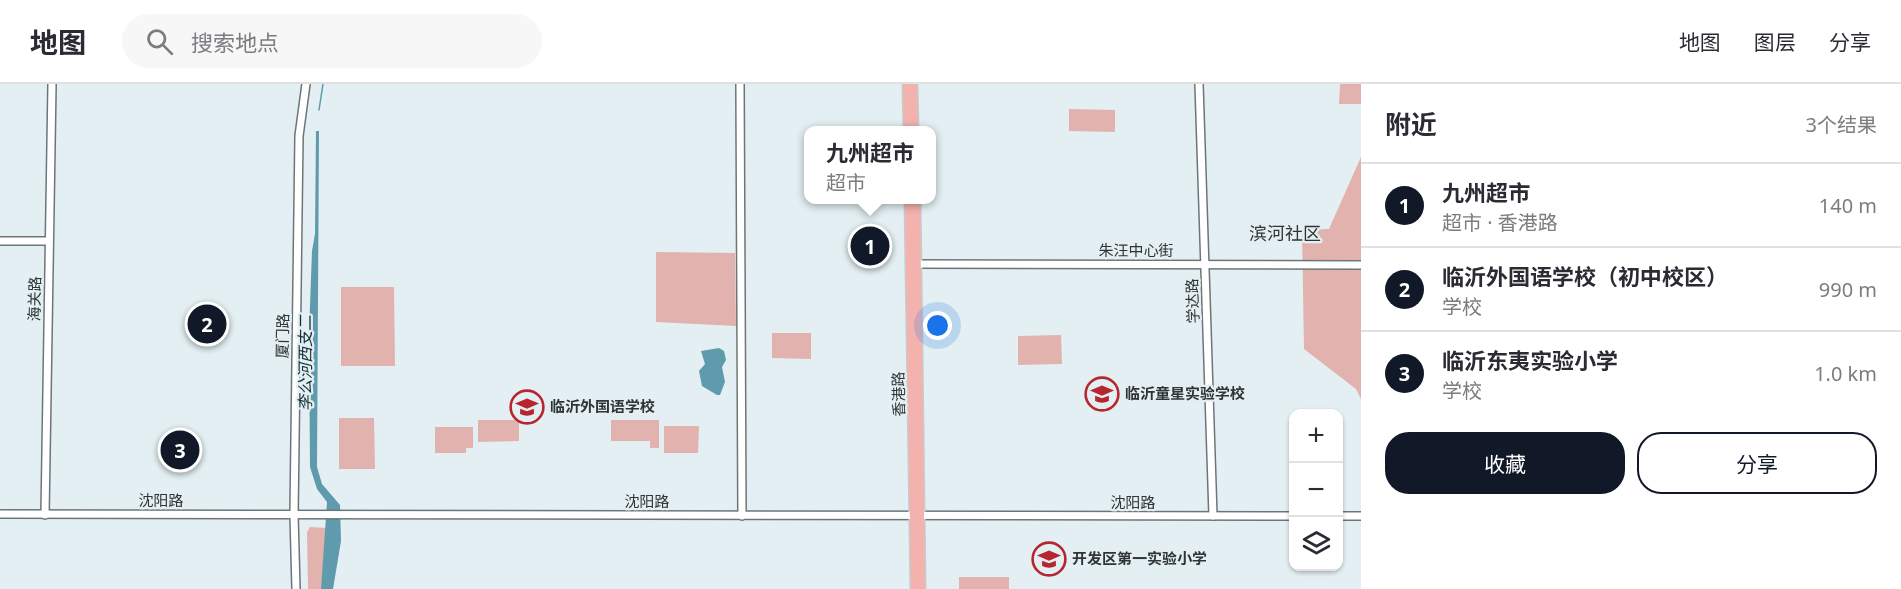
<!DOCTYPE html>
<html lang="zh">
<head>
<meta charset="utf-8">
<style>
	:root { --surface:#fff; --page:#f7f7f7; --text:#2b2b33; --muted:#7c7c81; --line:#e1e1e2; --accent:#111827 }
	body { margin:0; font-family:"Noto Sans","Noto Sans SC",sans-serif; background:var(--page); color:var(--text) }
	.controls { position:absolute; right:18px; bottom:18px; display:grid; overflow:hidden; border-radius:12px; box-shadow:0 2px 4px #0004 }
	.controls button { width:54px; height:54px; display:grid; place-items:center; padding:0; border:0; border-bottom:2px solid var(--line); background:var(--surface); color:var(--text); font:30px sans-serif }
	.you { position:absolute; left:938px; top:242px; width:21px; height:21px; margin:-15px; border:4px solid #fff; border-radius:50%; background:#1a73e8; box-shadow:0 0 0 9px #1a73e833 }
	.badge { display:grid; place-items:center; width:39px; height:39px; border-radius:50%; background:var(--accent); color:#fff; font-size:20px; font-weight:700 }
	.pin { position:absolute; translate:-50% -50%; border:3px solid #fff; box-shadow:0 2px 6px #0006 }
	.popup { position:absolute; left:804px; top:42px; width:132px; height:78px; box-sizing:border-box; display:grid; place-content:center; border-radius:12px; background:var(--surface); filter:drop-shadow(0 2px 4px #0005); font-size:20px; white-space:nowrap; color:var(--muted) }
	.popup b { font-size:22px; color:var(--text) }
	.popup::after { content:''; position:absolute; left:50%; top:100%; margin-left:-12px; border:12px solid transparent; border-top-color:var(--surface) }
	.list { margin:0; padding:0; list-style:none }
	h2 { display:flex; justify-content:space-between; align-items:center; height:78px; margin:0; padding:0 24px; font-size:26px }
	h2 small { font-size:20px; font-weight:400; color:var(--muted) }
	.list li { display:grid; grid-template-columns:39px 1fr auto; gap:18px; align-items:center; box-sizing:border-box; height:84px; padding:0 24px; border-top:2px solid var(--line) }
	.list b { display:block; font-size:22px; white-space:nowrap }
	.list p { margin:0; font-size:20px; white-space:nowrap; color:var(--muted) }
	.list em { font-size:20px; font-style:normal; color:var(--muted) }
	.actions { display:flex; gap:12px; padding:18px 24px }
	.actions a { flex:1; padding:14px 0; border:2px solid var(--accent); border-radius:24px; text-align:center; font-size:21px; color:var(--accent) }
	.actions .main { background:var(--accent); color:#fff }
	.icon { flex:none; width:33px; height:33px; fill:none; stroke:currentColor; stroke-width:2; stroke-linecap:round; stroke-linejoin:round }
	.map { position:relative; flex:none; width:1361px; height:505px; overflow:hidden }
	header { display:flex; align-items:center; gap:36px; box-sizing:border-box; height:84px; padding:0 30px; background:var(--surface); border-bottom:2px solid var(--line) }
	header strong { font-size:28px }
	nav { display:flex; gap:33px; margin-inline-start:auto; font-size:21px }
	.search { width:420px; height:54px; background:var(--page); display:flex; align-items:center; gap:15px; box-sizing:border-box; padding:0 21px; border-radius:33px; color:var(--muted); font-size:22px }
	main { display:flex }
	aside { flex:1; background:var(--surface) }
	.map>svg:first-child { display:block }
	.green { fill:#e2b2ae }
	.water { fill:#5f9bac }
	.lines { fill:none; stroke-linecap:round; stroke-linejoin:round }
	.stream { stroke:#5f9bac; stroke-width:1.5 }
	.minor-casing { stroke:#6c767a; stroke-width:10 }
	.major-casing { stroke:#c9cacb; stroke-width:11 }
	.minor { stroke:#fff; stroke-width:7 }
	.major { stroke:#f4b2ae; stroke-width:8 }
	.labels { text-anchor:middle; stroke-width:4.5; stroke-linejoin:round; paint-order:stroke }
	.street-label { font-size:15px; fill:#303436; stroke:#e3eff2 }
	.poi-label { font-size:15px; font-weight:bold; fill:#303436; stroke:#e3eff2; text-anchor:start }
	.water-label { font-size:16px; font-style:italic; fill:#123038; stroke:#e3eff2 }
	.quarter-label { font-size:18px; fill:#303436; stroke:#e3eff2 }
</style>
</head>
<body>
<header>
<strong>地图</strong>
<div class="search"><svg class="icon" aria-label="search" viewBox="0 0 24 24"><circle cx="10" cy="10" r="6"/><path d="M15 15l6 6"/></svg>搜索地点</div>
<nav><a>地图</a><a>图层</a><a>分享</a></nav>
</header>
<main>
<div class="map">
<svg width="1361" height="505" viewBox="0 0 1361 505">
	<rect width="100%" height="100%" fill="#e3eff2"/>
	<g class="green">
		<path d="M 1340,0 L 1361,0 L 1361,20 L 1339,20 Z"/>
		<path d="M 1069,25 L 1115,26 L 1115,48 L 1069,47 Z"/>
		<path d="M 1361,73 L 1361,315 L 1356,305 L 1304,265 L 1302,146 L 1329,145 Z"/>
		<path d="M 656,168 L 735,169 L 736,242 L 656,238 Z"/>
		<path d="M 341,203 L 394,203 L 395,282 L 341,282 Z"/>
		<path d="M 772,249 L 811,249 L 811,275 L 772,274 Z"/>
		<path d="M 1061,251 L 1062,280 L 1018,281 L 1018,252 Z"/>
		<path d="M 339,334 L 374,334 L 375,385 L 339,385 Z"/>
		<path d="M 478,336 L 519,336 L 519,357 L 478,358 Z"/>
		<path d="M 611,336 L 659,336 L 659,364 L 650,364 L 650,357 L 611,357 Z"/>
		<path d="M 664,342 L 699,342 L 698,369 L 664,369 Z"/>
		<path d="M 435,343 L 473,343 L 473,364 L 466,364 L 466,369 L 435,369 Z"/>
		<path d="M 310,443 L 327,444 L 321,505 L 308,505 L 307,448 Z"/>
		<rect x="959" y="493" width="50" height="12"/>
	</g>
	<g class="water">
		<path d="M 316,47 L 319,47 L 317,383 L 322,400 L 340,421 L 341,457 L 333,505 L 321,505 L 327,418 L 317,405 L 310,383 L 309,249 L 312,167 L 315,150 Z"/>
		<path d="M 719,264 L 724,267 L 726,276 L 722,283 L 725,298 L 720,311 L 717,311 L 702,302 L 699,287 L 705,280 L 701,267 Z"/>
	</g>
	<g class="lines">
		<path class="stream" d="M 319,26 L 323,0"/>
		<g class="minor-casing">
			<g id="minor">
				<path d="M 740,0 L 742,432"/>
				<path d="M 1199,0 L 1213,432"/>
				<path d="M 0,157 L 49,157"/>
				<path d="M 914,180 L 1361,181"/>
				<path d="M 0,430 L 1294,432"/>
				<path d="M 45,431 L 52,0"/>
				<path d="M 1338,432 L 1361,432"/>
				<path d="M 296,505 L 294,431 L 299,52 L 306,0"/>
			</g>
		</g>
		<g class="major-casing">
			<g id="major">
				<path d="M 907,0 L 908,46"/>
				<path d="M 913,0 L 914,46"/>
				<path d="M 909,116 L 915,505"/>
				<path d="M 916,116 L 921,505"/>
			</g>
		</g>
		<use href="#minor" class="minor"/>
		<use href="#major" class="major"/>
	</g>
	<defs>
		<g id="school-ring" transform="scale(1.725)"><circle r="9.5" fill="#e3eff2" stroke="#b7262e" stroke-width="1.5"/><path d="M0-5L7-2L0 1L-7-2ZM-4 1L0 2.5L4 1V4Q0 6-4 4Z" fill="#b7262e"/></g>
	</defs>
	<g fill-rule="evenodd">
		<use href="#school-ring" x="1102" y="310"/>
		<use href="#school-ring" x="527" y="323"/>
		<use href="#school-ring" x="1049" y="475"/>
	</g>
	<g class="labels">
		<g class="street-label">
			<text x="1136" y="172">朱汪中心街</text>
			<text transform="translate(35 215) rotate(-89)" y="5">海关路</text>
			<text transform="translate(1193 217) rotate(-92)" y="5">学达路</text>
			<text transform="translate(283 252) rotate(-89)" y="5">厦门路</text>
			<text transform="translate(899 310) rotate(-91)" y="5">香港路</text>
			<text x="161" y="422">沈阳路</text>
			<text x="647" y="423">沈阳路</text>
			<text x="1133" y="424">沈阳路</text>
		</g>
		<g class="poi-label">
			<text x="1125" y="315">临沂童星实验学校</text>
			<text x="550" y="328">临沂外国语学校</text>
			<text x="1072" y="480">开发区第一实验小学</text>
		</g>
		<g class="water-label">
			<text transform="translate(305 279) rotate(-90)" y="6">李公河西支二</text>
		</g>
		<g class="quarter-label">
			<text x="1285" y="156">滨河社区</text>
		</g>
	</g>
</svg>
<div class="controls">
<button>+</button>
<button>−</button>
<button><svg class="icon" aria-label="layers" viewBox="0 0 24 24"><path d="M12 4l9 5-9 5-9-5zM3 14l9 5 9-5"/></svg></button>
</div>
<div class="you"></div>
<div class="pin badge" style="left:870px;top:162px">1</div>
<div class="popup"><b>九州超市</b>超市</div>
<div class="pin badge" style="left:207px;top:240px">2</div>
<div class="pin badge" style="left:180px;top:366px">3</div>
</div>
<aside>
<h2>附近<small>3个结果</small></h2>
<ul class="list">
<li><span class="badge">1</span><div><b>九州超市</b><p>超市 · 香港路</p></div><em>140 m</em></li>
<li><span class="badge">2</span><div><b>临沂外国语学校（初中校区）</b><p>学校</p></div><em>990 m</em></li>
<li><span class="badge">3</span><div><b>临沂东夷实验小学</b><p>学校</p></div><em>1.0 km</em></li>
</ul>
<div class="actions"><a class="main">收藏</a><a>分享</a></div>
</aside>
</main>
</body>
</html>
